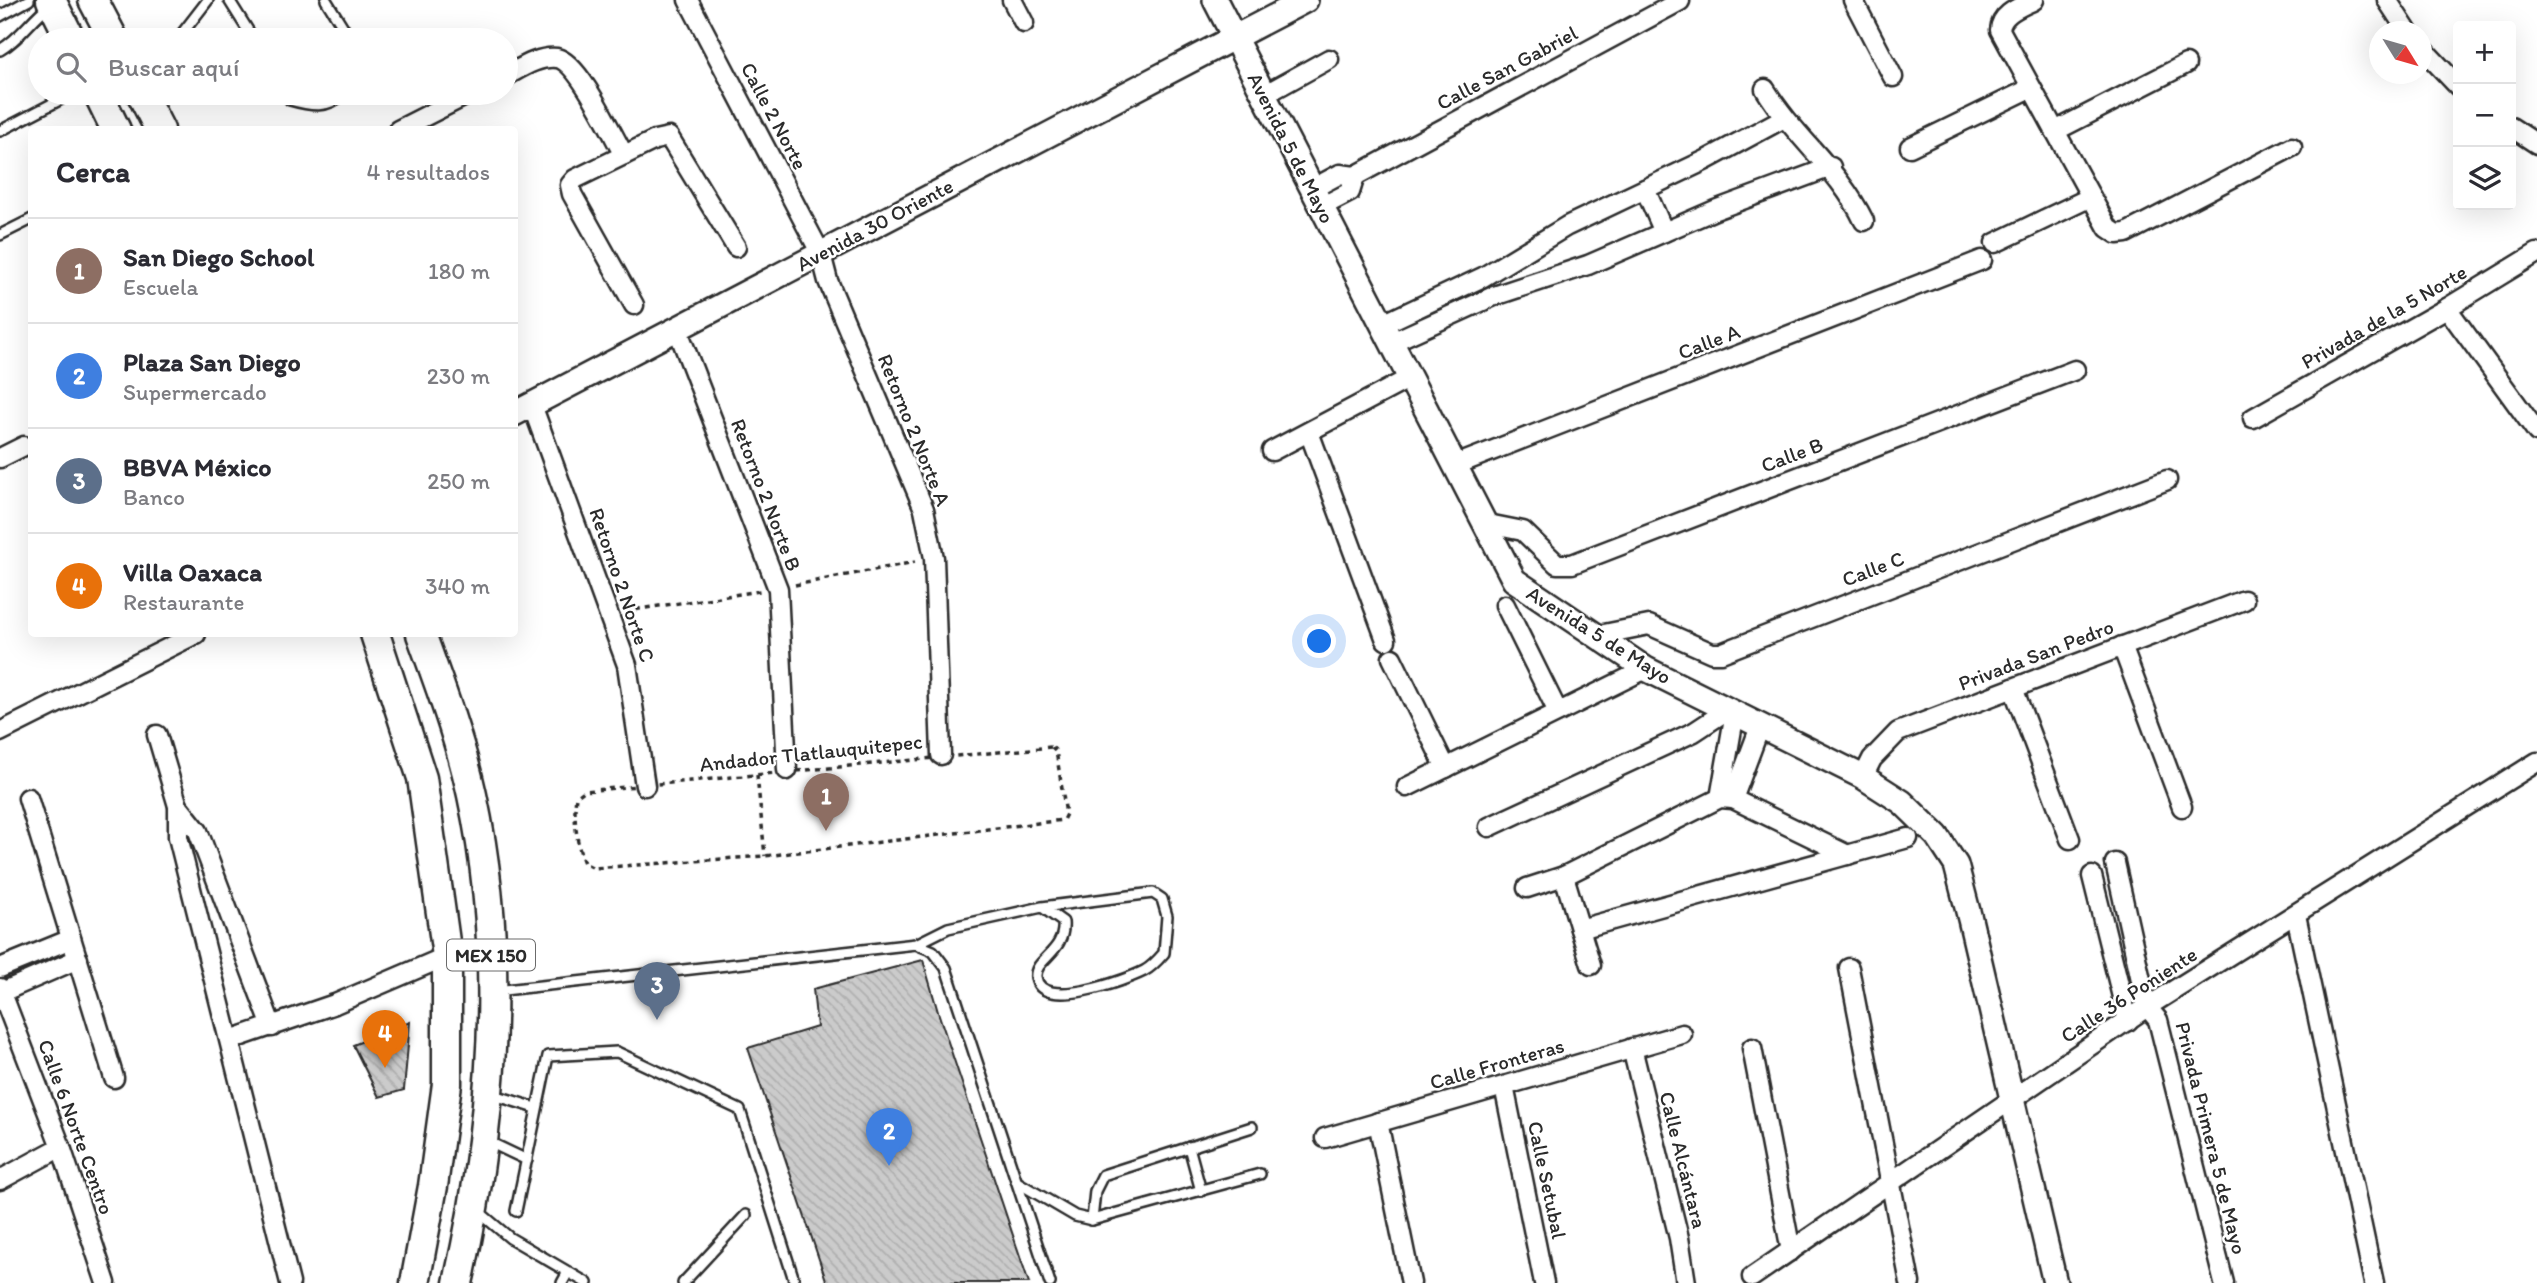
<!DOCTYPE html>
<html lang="es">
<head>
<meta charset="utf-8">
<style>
	:root { --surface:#fff; --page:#f7f7f7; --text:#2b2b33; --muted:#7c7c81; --line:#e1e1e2; --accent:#b45309 }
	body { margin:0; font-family:Itim,sans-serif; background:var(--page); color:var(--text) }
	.controls { position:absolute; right:21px; top:21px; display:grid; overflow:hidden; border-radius:7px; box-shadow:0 7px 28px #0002 }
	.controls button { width:63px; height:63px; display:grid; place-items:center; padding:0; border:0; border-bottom:2px solid var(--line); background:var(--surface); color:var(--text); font:35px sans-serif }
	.compass { position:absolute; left:2369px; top:21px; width:63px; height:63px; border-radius:50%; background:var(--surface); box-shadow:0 7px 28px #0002; rotate:127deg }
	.you { position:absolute; left:1320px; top:642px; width:24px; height:24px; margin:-18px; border:5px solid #fff; border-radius:50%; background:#1a73e8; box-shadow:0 0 0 10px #1a73e833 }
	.badge { display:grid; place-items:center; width:46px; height:46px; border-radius:50%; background:var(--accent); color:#fff; font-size:23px; font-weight:700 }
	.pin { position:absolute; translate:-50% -58px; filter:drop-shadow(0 2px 4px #0008) }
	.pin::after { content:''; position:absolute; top:37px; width:24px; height:21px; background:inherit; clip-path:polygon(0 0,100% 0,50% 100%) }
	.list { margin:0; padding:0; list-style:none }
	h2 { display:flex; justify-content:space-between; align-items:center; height:91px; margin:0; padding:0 28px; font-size:30px }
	h2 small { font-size:23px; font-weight:400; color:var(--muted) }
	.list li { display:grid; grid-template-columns:46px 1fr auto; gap:21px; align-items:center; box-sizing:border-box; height:105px; padding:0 28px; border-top:2px solid var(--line) }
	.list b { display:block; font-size:26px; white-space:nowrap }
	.list p { margin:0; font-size:23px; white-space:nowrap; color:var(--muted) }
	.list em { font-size:23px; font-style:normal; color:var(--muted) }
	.icon { flex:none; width:38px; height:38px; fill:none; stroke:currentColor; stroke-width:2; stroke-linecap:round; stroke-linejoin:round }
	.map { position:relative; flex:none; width:2537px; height:1283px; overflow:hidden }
	.search { position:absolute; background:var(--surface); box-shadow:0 7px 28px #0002; left:28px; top:28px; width:490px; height:77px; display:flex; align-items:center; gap:18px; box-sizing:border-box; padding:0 24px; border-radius:38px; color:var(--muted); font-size:26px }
	.panel { position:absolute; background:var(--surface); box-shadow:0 7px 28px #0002; left:28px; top:126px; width:490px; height:511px; border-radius:7px }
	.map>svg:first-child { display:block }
	.building { fill:url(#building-back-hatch); stroke:#2b2b2b; stroke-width:2 }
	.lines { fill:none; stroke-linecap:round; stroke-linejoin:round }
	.service-casing { stroke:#2b2b2b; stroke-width:14 }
	.minor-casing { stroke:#2b2b2b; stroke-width:23 }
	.tertiary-casing { stroke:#2b2b2b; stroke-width:28 }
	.primary-casing { stroke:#2b2b2b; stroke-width:33 }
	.path { stroke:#2b2b2b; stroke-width:3.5; stroke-dasharray:5 5; stroke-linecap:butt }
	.service { stroke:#fff; stroke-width:9 }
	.minor { stroke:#fff; stroke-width:18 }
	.tertiary { stroke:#fff; stroke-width:23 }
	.primary { stroke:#fff; stroke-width:28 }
	.labels { text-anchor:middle; stroke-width:5; stroke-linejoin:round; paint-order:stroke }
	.shield { fill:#fff; stroke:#6b6b6b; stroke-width:2 }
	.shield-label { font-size:19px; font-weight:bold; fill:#2b2b2b }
	.street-label { font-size:21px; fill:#2b2b2b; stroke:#fff }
</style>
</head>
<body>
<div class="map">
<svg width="2537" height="1283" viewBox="0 0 2537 1283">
	<defs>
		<pattern id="building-back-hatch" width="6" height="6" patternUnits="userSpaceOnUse" patternTransform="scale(1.75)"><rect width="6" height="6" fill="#cbcbcb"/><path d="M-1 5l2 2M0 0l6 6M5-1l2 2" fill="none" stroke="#aeaeae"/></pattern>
	</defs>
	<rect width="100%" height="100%" fill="#fff"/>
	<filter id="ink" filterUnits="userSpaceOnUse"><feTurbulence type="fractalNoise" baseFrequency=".0143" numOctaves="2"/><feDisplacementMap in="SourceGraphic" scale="14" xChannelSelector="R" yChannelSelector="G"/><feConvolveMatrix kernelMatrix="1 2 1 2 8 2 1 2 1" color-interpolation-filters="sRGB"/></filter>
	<g filter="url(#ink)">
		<g class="building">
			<path d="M 923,960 L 938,1012 L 1029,1283 L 827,1283 L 748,1048 L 817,1027 L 813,989 Z"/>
			<path d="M 410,1022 L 404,1090 L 379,1097 L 353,1045 Z"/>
		</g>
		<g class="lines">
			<g class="service-casing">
				<g id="service">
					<path d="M 229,0 L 254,40"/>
					<path d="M 326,0 L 351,40"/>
					<path d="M 0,16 L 29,0"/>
					<path d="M 177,40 L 208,0"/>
					<path d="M 0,50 C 21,38 31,19 50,5"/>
					<path d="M 286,93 L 290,100 C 311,106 328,109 344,93"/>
					<path d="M 0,131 L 73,93"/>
					<path d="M 0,235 L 32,219"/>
					<path d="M 916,944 L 948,928 L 1042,907 L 1153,893 L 1162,899 L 1167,916 L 1164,953 C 1158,960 1152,967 1144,971 C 1126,980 1040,1012 1036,977 C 1034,959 1066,952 1063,922 L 1042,907"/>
					<path d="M 495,991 L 916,944 L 933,951 L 946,968 L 1050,1283"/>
					<path d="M 491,1094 L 536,1108"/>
					<path d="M 487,1141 L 527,1160"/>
					<path d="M 1189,1147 L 1201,1191"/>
					<path d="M 1017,1182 L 1075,1216 L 1092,1220 L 1260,1174"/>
					<path d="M 478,1211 L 510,1238 L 587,1283"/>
					<path d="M 516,1211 L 548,1056 L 617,1052 L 740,1110 L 795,1283"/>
					<path d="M 1092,1220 L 1095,1191 L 1103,1175 L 1252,1127"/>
					<path d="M 562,1283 L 567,1274"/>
					<path d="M 683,1283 L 746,1215"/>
				</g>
			</g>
			<g class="minor-casing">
				<g id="minor">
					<path d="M 688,0 L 821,254 L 828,281 L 924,509 L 934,558 L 941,755"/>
					<path d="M 1012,0 L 1024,23"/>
					<path d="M 1853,0 L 1893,77"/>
					<path d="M 2034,0 C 2021,7 2001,13 2000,30 L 2108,228 L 2117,234 L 2126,233 L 2292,147"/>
					<path d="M 2387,0 L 2408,32"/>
					<path d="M 2422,48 L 2458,86"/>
					<path d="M 506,76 C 521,68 538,56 557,58 C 579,62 612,134 624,155"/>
					<path d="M 1765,89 C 1795,138 1839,169 1864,221"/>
					<path d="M 1262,96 L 1329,59"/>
					<path d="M 2511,127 L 2537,144"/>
					<path d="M 398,130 L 471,93"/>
					<path d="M 2055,131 L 2186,64"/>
					<path d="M 1910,147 L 2031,88"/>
					<path d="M 1312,189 L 1340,174 L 1355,176 L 1680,1"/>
					<path d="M 1645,189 L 1664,232"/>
					<path d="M 1321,207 L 1350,192 L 1355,176"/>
					<path d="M 1995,243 L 2091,197"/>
					<path d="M 634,305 L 572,194 L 570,185 L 575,179 L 655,140 L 669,137 L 736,247"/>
					<path d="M 2447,308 L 2537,432"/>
					<path d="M 1381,325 L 1483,277 L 1567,226 L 1706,160 L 1784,118"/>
					<path d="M 677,328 L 778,589 L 787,770"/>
					<path d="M 1390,343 L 1494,296 L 1588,265 L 1715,210 L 1831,167"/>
					<path d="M 532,405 L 627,665 L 645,786"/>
					<path d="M 2253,418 L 2447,308 L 2537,253"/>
					<path d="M 1309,432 L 1386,640"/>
					<path d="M 1272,451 L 1408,379"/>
					<path d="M 0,458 L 24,446"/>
					<path d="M 1453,466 L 1982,260"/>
					<path d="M 1483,523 L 1523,531 L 1557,564 L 1572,564 L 2075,370"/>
					<path d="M 1505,605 L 1558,712"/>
					<path d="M 1594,636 L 1649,625 L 1712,653 L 1721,653 L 2167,480"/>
					<path d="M 2122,646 L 2182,807"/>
					<path d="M 1392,658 L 1446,768"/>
					<path d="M 2013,688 L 2070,839"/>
					<path d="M 0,732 L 196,634"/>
					<path d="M 157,735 L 178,806 L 178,837 L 290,1283"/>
					<path d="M 1863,777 L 1872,759 L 1898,732 L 2244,600"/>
					<path d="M 1407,787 L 1646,669"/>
					<path d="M 28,798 L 114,1078"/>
					<path d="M 1720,798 L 1735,712"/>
					<path d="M 1733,799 L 1761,724"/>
					<path d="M 178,806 L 198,831 L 272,1027"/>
					<path d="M 1489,827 L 1694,732 L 1729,709"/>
					<path d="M 2115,863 L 2147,1007 L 2158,1020 L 2224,1283"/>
					<path d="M 1564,876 L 1591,965"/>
					<path d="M 2092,876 L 2128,1021"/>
					<path d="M 1527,888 L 1564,876 L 1720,798 L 1733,799 L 1848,855"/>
					<path d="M 2296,915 L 2374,1283"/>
					<path d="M 1580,929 L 1908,838"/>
					<path d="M 0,968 L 71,939"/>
					<path d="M 1849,968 L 1910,1283"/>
					<path d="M 0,988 L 61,1147 L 106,1283"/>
					<path d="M 2,992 L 78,959"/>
					<path d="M 230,1040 L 335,1004 L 447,956"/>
					<path d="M 1632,1048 L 1679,1238 L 1686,1283"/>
					<path d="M 1752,1048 L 1791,1251"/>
					<path d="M 1504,1086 L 1544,1283"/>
					<path d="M 1378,1122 L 1411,1283"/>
					<path d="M 1325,1138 L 1682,1034"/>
					<path d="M 0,1180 L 61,1147"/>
					<path d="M 1752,1277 L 2147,1007 L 2537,762"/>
				</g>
			</g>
			<g class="tertiary-casing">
				<g id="tertiary">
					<path d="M 1215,0 L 1514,580 L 1646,669 L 1863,777 L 1902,802 L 1937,836 L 1956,865 L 1970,919 L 2055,1283"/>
					<path d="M 514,414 L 1306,0"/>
				</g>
			</g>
			<g class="primary-casing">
				<g id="primary">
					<path d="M 51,0 L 71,40"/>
					<path d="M 93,0 L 114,40"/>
					<path d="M 98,93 L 116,130"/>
					<path d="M 141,93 L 160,130"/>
					<path d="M 375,634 L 422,778 L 447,956 L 447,1084 L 433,1186 L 415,1283"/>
					<path d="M 421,634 C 440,686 460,740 472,795 C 507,957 494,1123 458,1283"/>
				</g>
			</g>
			<g class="path">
				<path d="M 795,585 L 915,562"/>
				<path d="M 626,611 L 760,591"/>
				<path d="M 1052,747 L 1056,751 L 1066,814 L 1063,820 L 765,856 L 594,868 L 584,863 C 577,846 573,816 576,797 L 584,791 Z"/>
				<path d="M 757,775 L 765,856"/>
			</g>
			<use href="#service" class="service"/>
			<use href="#minor" class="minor"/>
			<use href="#tertiary" class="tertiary"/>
			<use href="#primary" class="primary"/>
		</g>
	</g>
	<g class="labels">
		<rect class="shield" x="447" y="939.5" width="88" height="31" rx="5"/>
		<g class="shield-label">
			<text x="491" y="962">MEX 150</text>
		</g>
		<g class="street-label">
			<text transform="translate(1507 68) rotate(-28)" y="7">Calle San Gabriel</text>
			<text transform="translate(774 116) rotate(62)" y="7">Calle 2 Norte</text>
			<text transform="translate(1291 148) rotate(63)" y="7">Avenida 5 de Mayo</text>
			<text transform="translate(875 225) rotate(-28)" y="7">Avenida 30 Oriente</text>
			<text transform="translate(2384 317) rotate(-30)" y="7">Privada de la 5 Norte</text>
			<text transform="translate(1709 342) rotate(-21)" y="7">Calle A</text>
			<text transform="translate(914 430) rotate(68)" y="7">Retorno 2 Norte A</text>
			<text transform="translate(1792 455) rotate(-21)" y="7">Calle B</text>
			<text transform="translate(766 495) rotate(69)" y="7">Retorno 2 Norte B</text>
			<text transform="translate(1873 569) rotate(-21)" y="7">Calle C</text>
			<text transform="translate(622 585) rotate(71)" y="7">Retorno 2 Norte C</text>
			<text transform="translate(1599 635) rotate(32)" y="7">Avenida 5 de Mayo</text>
			<text transform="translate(2036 655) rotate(-21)" y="7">Privada San Pedro</text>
			<text transform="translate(811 753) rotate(-6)" y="7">Andador Tlatlauquitepec</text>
			<text transform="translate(2129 995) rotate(-33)" y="7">Calle 36 Poniente</text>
			<text transform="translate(1497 1064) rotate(-16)" y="7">Calle Fronteras</text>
			<text transform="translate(76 1127) rotate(70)" y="7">Calle 6 Norte Centro</text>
			<text transform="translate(2211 1138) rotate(76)" y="7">Privada Primera 5 de Mayo</text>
			<text transform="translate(1683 1160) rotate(76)" y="7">Calle Alcántara</text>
			<text transform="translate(1547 1180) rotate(78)" y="7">Calle Setubal</text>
		</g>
	</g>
</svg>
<div class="controls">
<button>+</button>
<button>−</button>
<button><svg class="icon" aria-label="layers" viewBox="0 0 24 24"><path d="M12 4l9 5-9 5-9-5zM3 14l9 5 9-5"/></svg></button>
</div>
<svg class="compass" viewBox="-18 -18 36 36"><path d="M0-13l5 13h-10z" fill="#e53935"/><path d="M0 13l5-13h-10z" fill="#7c7c81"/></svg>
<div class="you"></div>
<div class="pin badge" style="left:826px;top:831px;background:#8d6e63">1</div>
<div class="pin badge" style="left:889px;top:1166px;background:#3f7fe0">2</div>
<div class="pin badge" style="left:657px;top:1020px;background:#5c6f8a">3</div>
<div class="pin badge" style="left:385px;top:1068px;background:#e8710a">4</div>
<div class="search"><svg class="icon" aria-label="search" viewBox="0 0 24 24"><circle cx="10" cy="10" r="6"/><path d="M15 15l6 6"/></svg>Buscar aquí</div>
<section class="panel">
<h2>Cerca<small>4 resultados</small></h2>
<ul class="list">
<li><span class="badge" style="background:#8d6e63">1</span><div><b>San Diego School</b><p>Escuela</p></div><em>180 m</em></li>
<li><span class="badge" style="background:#3f7fe0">2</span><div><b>Plaza San Diego</b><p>Supermercado</p></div><em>230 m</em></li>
<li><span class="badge" style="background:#5c6f8a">3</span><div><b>BBVA México</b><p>Banco</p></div><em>250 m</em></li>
<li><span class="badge" style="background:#e8710a">4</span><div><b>Villa Oaxaca</b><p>Restaurante</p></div><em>340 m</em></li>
</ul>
</section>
</div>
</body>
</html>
